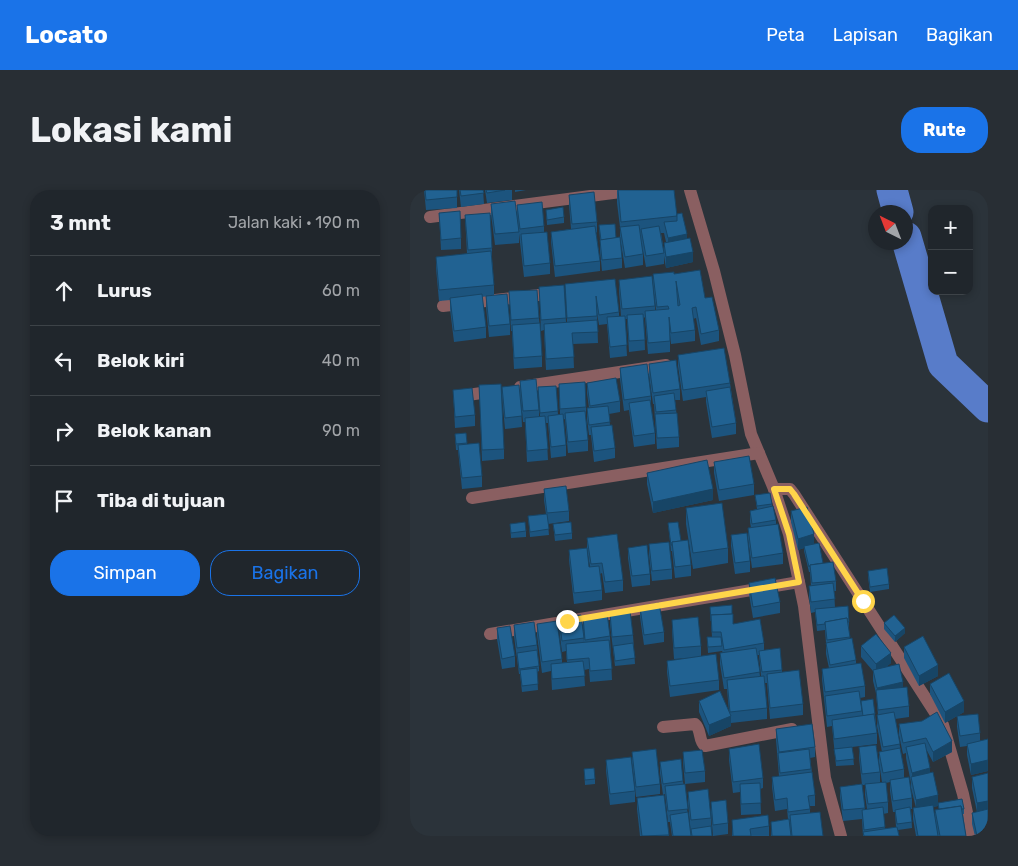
<!DOCTYPE html>
<html lang="id">
<head>
<meta charset="utf-8">
<style>
	:root { --surface:#20262c; --page:#282e34; --text:#f1f3f6; --muted:#a2a5a9; --line:#3d4348; --accent:#1a73e8 }
	body { margin:0; font-family:Rubik,sans-serif; background:var(--page); color:var(--text) }
	.controls { position:absolute; right:15px; top:15px; display:grid; overflow:hidden; border-radius:10px; box-shadow:0 2px 8px #0003 }
	.controls button { width:45px; height:45px; display:grid; place-items:center; padding:0; border:0; border-bottom:1px solid var(--line); background:var(--surface); color:var(--text); font:25px sans-serif }
	.compass { position:absolute; left:458px; top:15px; width:45px; height:45px; border-radius:50%; background:var(--surface); box-shadow:0 2px 8px #0003; rotate:318deg }
	.stop { position:absolute; width:15px; height:15px; margin:-11px; border:4px solid #ffd54a; border-radius:50%; background:#fff }
	.stop.end { background:#ffd54a; border-color:#fff; box-shadow:0 1px 5px #0008 }
	.list { margin:0; padding:0; list-style:none }
	h2 { display:flex; justify-content:space-between; align-items:center; height:65px; margin:0; padding:0 20px; font-size:21px }
	h2 small { font-size:16px; font-weight:400; color:var(--muted) }
	.list li { display:grid; grid-template-columns:32px 1fr auto; gap:15px; align-items:center; box-sizing:border-box; height:70px; padding:0 20px; border-top:1px solid var(--line) }
	.list b { display:block; font-size:19px; white-space:nowrap }
	.list em { font-size:16px; font-style:normal; color:var(--muted) }
	.actions { display:flex; gap:10px; padding:15px 20px }
	.actions a { flex:1; padding:11px 0; border:1px solid var(--accent); border-radius:20px; text-align:center; font-size:18px; color:var(--accent) }
	.actions .main { background:var(--accent); color:#fff }
	.icon { flex:none; width:28px; height:28px; fill:none; stroke:currentColor; stroke-width:2; stroke-linecap:round; stroke-linejoin:round }
	.map { position:relative; flex:none; width:578px; height:646px; overflow:hidden; border-radius:20px }
	header { display:flex; align-items:center; gap:30px; box-sizing:border-box; height:70px; padding:0 25px; background:var(--accent); color:#fff }
	header strong { font-size:24px }
	nav { display:flex; gap:28px; margin-inline-start:auto; font-size:18px }
	.intro { display:flex; align-items:center; justify-content:space-between; box-sizing:border-box; height:120px; padding:0 30px }
	h1 { margin:0; font-size:35px }
	.button { padding:12px 22px; border-radius:20px; background:var(--accent); color:#fff; font-size:18px; font-weight:700 }
	main { display:flex; gap:30px; padding:0 30px }
	aside { flex:1; background:var(--surface); border-radius:20px; box-shadow:0 2px 8px #0003 }
	.map>svg:first-child { display:block }
	.lines { fill:none; stroke-linecap:round; stroke-linejoin:round }
	.river { stroke:#587cc9; stroke-width:31 }
	.street { stroke:#8a5f61; stroke-width:12 }
	.wall { fill:#1c547e; fill-rule:evenodd }
	.shaded-wall { fill:#174566 }
	.building { fill:#216292; stroke:#174566; fill-rule:evenodd }
	.route { stroke:#ffd54a; stroke-width:6 }
</style>
</head>
<body>
<header>
<strong>Locato</strong>
<nav><a>Peta</a><a>Lapisan</a><a>Bagikan</a></nav>
</header>
<div class="intro"><h1>Lokasi kami</h1><a class="button">Rute</a></div>
<main>
<aside>
<h2>3 mnt<small>Jalan kaki · 190 m</small></h2>
<ul class="list">
<li><svg class="icon" aria-label="ahead" viewBox="0 0 24 24"><path d="M12 20V5M6 11l6-6 6 6"/></svg><div><b>Lurus</b></div><em>60 m</em></li>
<li><svg class="icon" aria-label="left" viewBox="0 0 24 24"><path d="M17 20v-9H6M10 6l-5 5 5 5"/></svg><div><b>Belok kiri</b></div><em>40 m</em></li>
<li><svg class="icon" aria-label="right" viewBox="0 0 24 24"><path d="M7 20v-9h11M14 6l5 5-5 5"/></svg><div><b>Belok kanan</b></div><em>90 m</em></li>
<li><svg class="icon" aria-label="arrive" viewBox="0 0 24 24"><path d="M6 21V4h12l-3 4 3 4H6"/></svg><div><b>Tiba di tujuan</b></div></li>
</ul>
<div class="actions"><a class="main">Simpan</a><a>Bagikan</a></div>
</aside>
<div class="map">
<svg width="578" height="646" viewBox="0 0 578 646">
	<rect width="100%" height="100%" fill="#2b333a"/>
	<g class="lines">
		<g class="river">
			<path d="M 482,0 L 488,22"/>
			<path d="M 496,47 L 533,174 L 578,217"/>
		</g>
		<g class="street">
			<path d="M 280,0 L 304,81 L 325,165 L 341,244 L 364,299 L 379,344 L 394,416 L 415,588 L 431,646"/>
			<path d="M 20,27 L 226,0"/>
			<path d="M 33,116 L 146,103"/>
			<path d="M 110,197 L 256,175"/>
			<path d="M 51,206 L 85,201"/>
			<path d="M 364,299 L 380,299 L 384,304 L 533,535 L 553,604 L 562,646"/>
			<path d="M 62,308 L 349,263"/>
			<path d="M 80,444 L 389,392"/>
			<path d="M 253,537 L 285,534 C 292,540 288,551 295,556 L 382,539"/>
		</g>
	</g>
	<g class="wall">
		<path d="M 14,0 L 47,0 L 47,18 L 16,20 Z"/>
		<path d="M 49,0 L 73,0 L 74,14 L 51,17 Z"/>
		<path d="M 75,0 L 102,0 L 102,10 L 77,13 Z"/>
		<path d="M 105,0 L 116,0 L 105,2 Z"/>
		<path d="M 207,0 L 267,24 L 277,48 L 283,72 L 256,78 L 254,66 L 254,74 L 236,77 L 232,56 L 233,64 L 233,75 L 215,78 L 210,48 L 210,37 L 207,13 ZM 251,43 L 254,43 L 256,52 L 254,53 L 254,61 Z"/>
		<path d="M 159,5 L 187,32 L 187,42 L 186,43 L 190,71 L 190,81 L 145,87 L 141,52 L 141,42 L 161,39 L 159,15 Z"/>
		<path d="M 81,14 L 109,42 L 109,53 L 85,55 L 81,24 Z"/>
		<path d="M 107,15 L 134,36 L 134,42 L 140,73 L 140,84 L 114,87 L 107,26 Z"/>
		<path d="M 136,20 L 154,27 L 154,33 L 137,35 Z"/>
		<path d="M 29,23 L 51,48 L 51,59 L 31,60 Z"/>
		<path d="M 55,25 L 82,58 L 82,69 L 84,95 L 84,105 L 72,107 L 76,137 L 76,148 L 44,152 L 40,119 L 40,110 L 29,111 L 26,78 L 26,67 L 57,64 Z"/>
		<path d="M 189,35 L 206,48 L 212,68 L 212,78 L 192,81 L 190,61 L 190,50 Z"/>
		<path d="M 243,84 L 264,84 L 295,108 L 309,140 L 309,151 L 291,155 L 286,128 L 283,129 L 285,140 L 285,151 L 261,154 L 260,145 L 260,162 L 238,164 L 235,127 L 234,128 L 235,160 L 219,162 L 217,129 L 215,129 L 217,166 L 200,168 L 197,134 L 189,135 L 187,123 L 188,153 L 163,154 L 164,178 L 136,180 L 134,140 L 131,141 L 129,97 L 154,95 L 156,132 L 157,132 L 155,94 L 209,122 L 209,126 L 211,126 L 209,101 L 209,90 L 245,116 L 245,120 L 246,120 L 243,95 Z"/>
		<path d="M 99,101 L 129,128 L 132,166 L 132,177 L 104,179 L 102,141 L 101,141 Z"/>
		<path d="M 76,106 L 100,134 L 100,145 L 79,147 L 76,117 Z"/>
		<path d="M 268,165 L 320,193 L 326,233 L 326,244 L 302,248 L 296,212 L 296,207 L 273,211 L 268,176 Z"/>
		<path d="M 239,174 L 270,199 L 270,210 L 265,210 L 269,247 L 269,257 L 247,259 L 244,214 L 243,214 L 239,185 Z"/>
		<path d="M 210,178 L 241,206 L 241,217 L 245,243 L 245,254 L 224,257 L 219,220 L 214,221 L 210,189 Z"/>
		<path d="M 110,191 L 129,220 L 129,227 L 130,227 L 128,197 L 146,196 L 148,225 L 150,224 L 149,194 L 176,217 L 176,228 L 178,250 L 178,261 L 158,263 L 155,229 L 153,230 L 156,255 L 156,266 L 141,268 L 138,233 L 136,233 L 138,270 L 117,272 L 115,232 L 113,232 L 111,212 L 112,237 L 95,239 L 92,207 L 92,197 L 110,201 Z"/>
		<path d="M 177,193 L 210,211 L 210,222 L 199,224 L 200,235 L 205,258 L 205,268 L 184,272 L 181,245 L 179,245 L 177,229 L 177,218 L 179,218 L 177,203 Z"/>
		<path d="M 69,195 L 94,259 L 94,269 L 72,271 Z"/>
		<path d="M 43,200 L 65,225 L 65,236 L 45,238 Z"/>
		<path d="M 56,243 L 57,254 L 72,286 L 72,297 L 52,299 L 48,260 L 46,260 L 45,244 Z"/>
		<path d="M 304,272 L 344,294 L 344,305 L 309,311 L 304,283 Z"/>
		<path d="M 237,283 L 303,310 L 243,323 L 237,294 Z"/>
		<path d="M 134,299 L 159,321 L 159,331 L 138,334 L 139,345 L 120,347 L 118,326 L 136,324 L 134,310 Z"/>
		<path d="M 345,305 L 362,314 L 362,317 L 366,330 L 366,334 L 373,363 L 373,374 L 342,378 L 338,349 L 338,338 L 341,338 L 340,332 L 340,321 L 347,319 Z"/>
		<path d="M 276,318 L 318,358 L 318,373 L 283,379 L 276,334 Z"/>
		<path d="M 381,321 L 404,354 L 413,373 L 426,391 L 426,401 L 424,401 L 425,417 L 439,432 L 439,438 L 438,438 L 440,449 L 446,470 L 446,474 L 455,496 L 455,507 L 450,508 L 451,513 L 465,524 L 467,543 L 467,554 L 442,557 L 444,575 L 426,576 L 422,536 L 417,537 L 412,489 L 412,479 L 419,478 L 416,464 L 416,453 L 415,440 L 407,441 L 405,422 L 401,423 L 399,407 L 399,396 L 401,396 L 400,382 L 399,382 L 394,361 L 394,358 L 388,360 L 381,332 Z"/>
		<path d="M 258,333 L 271,351 L 281,375 L 281,386 L 265,388 L 262,361 L 261,361 Z"/>
		<path d="M 100,334 L 116,341 L 116,347 L 101,348 Z"/>
		<path d="M 143,334 L 162,343 L 162,349 L 145,351 Z"/>
		<path d="M 321,345 L 340,371 L 340,382 L 325,384 L 321,356 Z"/>
		<path d="M 177,348 L 213,390 L 213,401 L 195,403 L 192,383 L 190,384 L 192,400 L 192,410 L 164,414 L 159,370 L 159,360 L 179,377 L 180,377 L 177,359 Z"/>
		<path d="M 239,354 L 262,379 L 262,389 L 242,391 L 239,365 Z"/>
		<path d="M 218,358 L 240,384 L 240,395 L 222,397 L 218,368 Z"/>
		<path d="M 458,381 L 479,394 L 479,399 L 460,402 L 458,387 Z"/>
		<path d="M 339,393 L 370,412 L 370,423 L 343,428 L 339,404 Z"/>
		<path d="M 230,417 L 254,442 L 254,452 L 234,455 L 230,427 Z"/>
		<path d="M 300,417 L 323,434 L 354,453 L 354,460 L 372,480 L 372,482 L 393,514 L 393,525 L 360,529 L 357,493 L 355,493 L 357,518 L 357,529 L 321,533 L 321,536 L 299,546 L 289,522 L 289,511 L 319,522 L 317,499 L 314,499 L 310,474 L 310,463 L 313,463 L 312,461 L 298,463 L 297,447 L 302,447 ZM 347,465 L 349,465 L 351,486 L 350,486 Z"/>
		<path d="M 200,423 L 223,445 L 225,474 L 205,476 L 200,434 Z"/>
		<path d="M 173,427 L 200,446 L 202,490 L 180,492 L 179,479 L 174,480 L 175,496 L 142,500 L 141,481 L 132,483 L 127,445 L 127,434 L 152,469 L 152,473 L 157,472 L 156,461 L 152,462 L 149,439 L 149,428 L 174,448 L 174,452 L 173,437 Z"/>
		<path d="M 262,430 L 291,456 L 291,466 L 309,490 L 309,500 L 260,507 L 257,482 L 257,471 L 280,468 L 264,469 L 262,440 Z"/>
		<path d="M 474,433 L 495,443 L 485,452 L 474,439 Z"/>
		<path d="M 104,435 L 127,455 L 129,476 L 129,481 L 127,482 L 128,500 L 112,502 L 110,484 L 109,484 L 104,446 Z"/>
		<path d="M 87,438 L 105,466 L 105,477 L 92,479 L 87,449 Z"/>
		<path d="M 451,456 L 481,473 L 476,477 L 493,498 L 499,516 L 499,527 L 485,529 L 494,579 L 494,588 L 502,608 L 502,619 L 501,619 L 502,638 L 488,640 L 489,646 L 453,646 L 452,629 L 433,631 L 430,607 L 430,597 L 452,594 L 455,620 L 457,619 L 455,605 L 455,595 L 452,595 L 449,568 L 449,557 L 470,582 L 470,592 L 472,592 L 469,573 L 469,562 L 472,562 L 467,536 L 468,525 L 466,503 L 463,491 L 463,481 L 451,467 ZM 480,592 L 480,601 L 483,622 L 485,622 L 486,637 L 475,639 L 473,624 L 478,623 L 478,612 L 476,593 Z"/>
		<path d="M 494,457 L 528,486 L 509,496 L 494,468 Z"/>
		<path d="M 520,494 L 554,522 L 535,533 L 520,504 Z"/>
		<path d="M 547,526 L 570,543 L 570,551 L 578,549 L 578,581 L 561,585 L 557,565 L 557,556 L 550,557 L 547,537 Z"/>
		<path d="M 489,534 L 542,562 L 523,572 L 516,559 L 520,583 L 528,616 L 523,617 L 528,646 L 506,646 L 503,629 L 503,618 L 506,618 L 501,598 L 501,593 L 496,568 L 496,563 L 493,564 L 489,545 Z"/>
		<path d="M 366,539 L 405,557 L 405,567 L 400,568 L 405,605 L 405,616 L 400,616 L 400,623 L 413,646 L 381,646 L 380,633 L 381,646 L 361,646 L 361,632 L 378,629 L 377,619 L 365,621 L 362,597 L 362,587 L 369,586 L 366,550 Z"/>
		<path d="M 319,559 L 353,588 L 353,598 L 350,599 L 351,624 L 331,625 L 330,602 L 323,603 L 319,570 Z"/>
		<path d="M 222,562 L 250,594 L 250,604 L 226,607 L 222,573 Z"/>
		<path d="M 273,562 L 295,581 L 295,592 L 275,594 L 273,573 Z"/>
		<path d="M 196,570 L 225,601 L 225,612 L 200,615 L 196,581 Z"/>
		<path d="M 250,572 L 273,591 L 281,646 L 262,646 L 260,632 L 258,632 L 255,604 L 253,605 L 250,583 Z"/>
		<path d="M 174,579 L 185,589 L 185,594 L 175,595 Z"/>
		<path d="M 562,587 L 578,646 L 565,646 L 562,634 L 562,623 L 567,622 L 562,598 Z"/>
		<path d="M 278,602 L 301,628 L 302,646 L 281,646 L 278,613 Z"/>
		<path d="M 254,605 L 259,646 L 230,646 L 227,619 L 227,608 Z"/>
		<path d="M 301,612 L 318,633 L 318,644 L 303,646 L 301,623 Z"/>
		<path d="M 528,613 L 554,619 L 554,624 L 553,624 L 556,646 L 528,646 L 525,631 L 525,620 L 529,619 Z"/>
		<path d="M 322,630 L 359,636 L 359,646 L 322,646 Z"/>
	</g>
	<g class="shaded-wall">
		<path d="M 277,44 L 277,55 L 258,59 L 258,48 Z"/>
		<path d="M 283,62 L 283,72 L 256,78 L 256,67 Z"/>
		<path d="M 303,299 L 303,310 L 243,323 L 243,312 Z"/>
		<path d="M 404,344 L 404,355 L 388,360 L 388,349 Z"/>
		<path d="M 495,438 L 495,443 L 485,452 L 485,446 Z"/>
		<path d="M 481,463 L 481,473 L 466,485 L 466,474 Z"/>
		<path d="M 528,475 L 528,486 L 509,496 L 509,486 Z"/>
		<path d="M 493,492 L 493,503 L 467,509 L 467,498 Z"/>
		<path d="M 554,511 L 554,522 L 535,533 L 535,522 Z"/>
		<path d="M 321,526 L 321,536 L 299,546 L 299,535 Z"/>
		<path d="M 542,551 L 542,562 L 523,572 L 523,562 Z"/>
		<path d="M 578,570 L 578,581 L 561,585 L 561,574 Z"/>
		<path d="M 520,578 L 520,589 L 502,587 L 502,583 Z"/>
		<path d="M 528,605 L 528,616 L 506,620 L 506,610 Z"/>
		<path d="M 578,611 L 578,621 L 567,624 L 567,613 Z"/>
	</g>
	<g class="building">
		<path d="M 15,0 L 47,0 L 47,7 L 16,10 Z"/>
		<path d="M 50,0 L 73,0 L 74,3 L 51,6 Z"/>
		<path d="M 76,0 L 95,0 L 77,3 Z"/>
		<path d="M 208,0 L 264,0 L 267,26 L 211,32 Z"/>
		<path d="M 184,2 L 187,32 L 162,34 L 159,5 Z"/>
		<path d="M 105,11 L 109,42 L 85,44 L 81,14 Z"/>
		<path d="M 132,12 L 134,36 L 110,39 L 107,15 Z"/>
		<path d="M 153,17 L 154,27 L 137,30 L 136,20 Z"/>
		<path d="M 50,21 L 51,48 L 31,50 L 29,23 Z"/>
		<path d="M 80,23 L 82,58 L 58,60 L 55,25 Z"/>
		<path d="M 272,23 L 277,44 L 258,48 L 254,32 L 267,31 L 267,24 Z"/>
		<path d="M 205,34 L 206,48 L 191,50 L 189,35 Z"/>
		<path d="M 229,35 L 233,64 L 215,67 L 210,37 Z"/>
		<path d="M 185,36 L 190,71 L 145,76 L 141,42 Z"/>
		<path d="M 249,36 L 254,63 L 236,66 L 231,39 Z"/>
		<path d="M 137,42 L 140,73 L 114,76 L 111,44 Z"/>
		<path d="M 210,47 L 212,68 L 192,70 L 190,50 Z"/>
		<path d="M 280,48 L 283,62 L 256,67 L 254,53 Z"/>
		<path d="M 81,61 L 84,95 L 29,100 L 26,67 Z"/>
		<path d="M 290,80 L 295,108 L 302,107 L 309,140 L 291,144 L 286,117 L 282,118 L 285,140 L 261,143 L 259,127 L 260,151 L 238,153 L 235,121 L 259,119 L 258,116 L 247,117 L 243,84 L 264,82 L 264,84 ZM 266,91 L 270,115 L 268,116 Z"/>
		<path d="M 242,86 L 245,116 L 212,119 L 209,90 Z"/>
		<path d="M 205,89 L 209,122 L 189,125 L 186,106 L 187,126 L 157,128 L 155,94 Z"/>
		<path d="M 154,95 L 156,128 L 131,130 L 129,97 Z"/>
		<path d="M 127,100 L 129,128 L 101,130 L 99,101 Z"/>
		<path d="M 72,104 L 76,137 L 44,141 L 40,108 Z"/>
		<path d="M 97,104 L 100,134 L 79,136 L 76,106 Z"/>
		<path d="M 233,124 L 235,150 L 219,151 L 217,125 Z"/>
		<path d="M 215,126 L 217,155 L 200,157 L 197,127 Z"/>
		<path d="M 187,130 L 188,142 L 162,143 L 164,167 L 136,169 L 134,134 Z"/>
		<path d="M 130,133 L 132,166 L 104,168 L 102,135 Z"/>
		<path d="M 314,158 L 320,193 L 273,200 L 268,165 Z"/>
		<path d="M 266,170 L 270,199 L 243,203 L 239,174 Z"/>
		<path d="M 237,174 L 241,206 L 214,210 L 210,178 Z"/>
		<path d="M 206,188 L 210,211 L 180,216 L 177,193 Z"/>
		<path d="M 126,189 L 129,220 L 113,221 L 110,191 Z"/>
		<path d="M 175,192 L 176,217 L 150,219 L 149,194 Z"/>
		<path d="M 91,194 L 94,259 L 72,260 L 69,195 Z"/>
		<path d="M 109,195 L 112,226 L 95,228 L 92,197 Z"/>
		<path d="M 146,196 L 148,221 L 130,223 L 128,197 Z"/>
		<path d="M 320,197 L 326,233 L 302,237 L 296,201 Z"/>
		<path d="M 62,198 L 65,225 L 45,227 L 43,200 Z"/>
		<path d="M 264,203 L 266,220 L 246,222 L 244,206 Z"/>
		<path d="M 240,210 L 245,243 L 224,246 L 219,213 Z"/>
		<path d="M 198,216 L 200,232 L 179,235 L 177,218 Z"/>
		<path d="M 175,221 L 178,250 L 158,252 L 155,223 Z"/>
		<path d="M 267,223 L 269,247 L 247,248 L 245,224 Z"/>
		<path d="M 153,224 L 156,255 L 141,257 L 138,226 Z"/>
		<path d="M 135,226 L 138,259 L 117,261 L 115,228 Z"/>
		<path d="M 202,235 L 205,258 L 184,261 L 181,237 Z"/>
		<path d="M 56,243 L 57,253 L 46,254 L 45,244 Z"/>
		<path d="M 69,253 L 72,286 L 52,288 L 48,255 Z"/>
		<path d="M 339,266 L 344,294 L 309,300 L 304,272 Z"/>
		<path d="M 297,270 L 303,299 L 243,312 L 237,283 Z"/>
		<path d="M 156,296 L 159,321 L 137,323 L 134,299 Z"/>
		<path d="M 360,303 L 362,314 L 347,316 L 345,305 Z"/>
		<path d="M 312,313 L 318,358 L 283,363 L 276,318 Z"/>
		<path d="M 363,316 L 366,330 L 342,334 L 340,321 Z"/>
		<path d="M 397,317 L 404,344 L 388,349 L 381,321 Z"/>
		<path d="M 137,324 L 139,339 L 120,342 L 118,326 Z"/>
		<path d="M 115,332 L 116,341 L 101,343 L 100,334 Z"/>
		<path d="M 161,332 L 162,343 L 145,345 L 143,334 Z"/>
		<path d="M 268,332 L 271,351 L 262,352 L 262,355 L 261,355 L 258,333 Z"/>
		<path d="M 368,334 L 373,363 L 342,368 L 338,338 Z"/>
		<path d="M 337,343 L 340,371 L 325,373 L 321,345 Z"/>
		<path d="M 207,344 L 213,390 L 195,392 L 192,373 L 181,374 L 177,348 Z"/>
		<path d="M 278,350 L 281,375 L 265,377 L 262,352 Z"/>
		<path d="M 259,352 L 262,379 L 242,381 L 239,354 Z"/>
		<path d="M 409,353 L 413,373 L 400,375 L 400,376 L 399,377 L 394,356 Z"/>
		<path d="M 237,355 L 240,384 L 222,386 L 218,358 Z"/>
		<path d="M 177,358 L 179,377 L 189,376 L 192,400 L 164,403 L 159,360 Z"/>
		<path d="M 423,372 L 426,391 L 402,393 L 400,375 Z"/>
		<path d="M 477,378 L 479,394 L 460,397 L 458,381 Z"/>
		<path d="M 365,388 L 370,412 L 343,417 L 339,393 Z"/>
		<path d="M 423,393 L 425,409 L 401,412 L 399,396 Z"/>
		<path d="M 249,413 L 254,442 L 234,445 L 230,417 Z"/>
		<path d="M 322,415 L 322,424 L 301,425 L 301,431 L 300,417 Z"/>
		<path d="M 438,416 L 439,432 L 438,432 L 437,428 L 415,432 L 415,434 L 407,435 L 405,419 Z"/>
		<path d="M 220,421 L 223,445 L 202,447 L 200,423 Z"/>
		<path d="M 197,423 L 200,446 L 175,450 L 173,427 Z"/>
		<path d="M 323,424 L 323,434 L 350,429 L 354,453 L 314,460 L 311,442 L 302,442 L 301,425 Z"/>
		<path d="M 171,425 L 174,448 L 152,451 L 149,428 Z"/>
		<path d="M 484,425 L 495,438 L 485,446 L 474,433 Z"/>
		<path d="M 288,427 L 291,456 L 264,458 L 262,430 Z"/>
		<path d="M 437,428 L 440,447 L 417,450 L 415,432 Z"/>
		<path d="M 147,431 L 152,469 L 132,472 L 127,434 Z"/>
		<path d="M 124,432 L 127,455 L 107,458 L 104,435 Z"/>
		<path d="M 100,436 L 105,466 L 92,469 L 87,438 Z"/>
		<path d="M 466,444 L 481,463 L 466,474 L 451,456 Z"/>
		<path d="M 513,446 L 528,475 L 509,486 L 494,457 Z"/>
		<path d="M 297,447 L 311,447 L 312,456 L 298,457 Z"/>
		<path d="M 442,448 L 446,470 L 420,475 L 416,453 Z"/>
		<path d="M 199,450 L 202,479 L 180,481 L 179,468 L 157,470 L 156,454 Z"/>
		<path d="M 223,453 L 225,468 L 205,471 L 203,456 Z"/>
		<path d="M 346,458 L 350,482 L 314,488 L 310,463 Z"/>
		<path d="M 370,458 L 372,480 L 352,482 L 349,461 Z"/>
		<path d="M 127,460 L 129,476 L 109,479 L 107,463 Z"/>
		<path d="M 306,464 L 309,490 L 260,496 L 257,471 Z"/>
		<path d="M 173,471 L 175,486 L 142,489 L 141,474 Z"/>
		<path d="M 451,473 L 455,496 L 415,502 L 412,479 Z"/>
		<path d="M 489,474 L 493,492 L 467,498 L 463,480 Z"/>
		<path d="M 127,478 L 128,494 L 112,496 L 110,480 Z"/>
		<path d="M 389,480 L 393,514 L 360,518 L 357,484 Z"/>
		<path d="M 539,483 L 554,511 L 535,522 L 520,494 Z"/>
		<path d="M 354,486 L 357,518 L 320,522 L 317,490 Z"/>
		<path d="M 497,497 L 499,516 L 468,520 L 466,500 Z"/>
		<path d="M 310,501 L 321,526 L 299,535 L 289,511 Z"/>
		<path d="M 449,501 L 452,521 L 417,526 L 415,506 Z"/>
		<path d="M 463,509 L 465,524 L 453,526 L 451,511 Z"/>
		<path d="M 484,522 L 490,554 L 473,557 L 467,525 Z"/>
		<path d="M 527,522 L 542,551 L 523,562 L 516,548 L 493,553 L 489,534 L 512,531 Z"/>
		<path d="M 464,524 L 467,543 L 424,549 L 422,530 Z"/>
		<path d="M 568,524 L 570,543 L 550,546 L 547,526 Z"/>
		<path d="M 402,534 L 405,557 L 369,562 L 366,539 Z"/>
		<path d="M 578,549 L 578,570 L 561,574 L 557,554 Z"/>
		<path d="M 515,553 L 520,578 L 502,583 L 496,557 Z"/>
		<path d="M 349,554 L 353,588 L 323,592 L 319,559 Z"/>
		<path d="M 466,555 L 470,582 L 452,584 L 449,557 Z"/>
		<path d="M 442,557 L 444,569 L 426,571 L 424,559 Z"/>
		<path d="M 490,558 L 494,579 L 473,583 L 469,562 Z"/>
		<path d="M 246,559 L 250,594 L 226,597 L 222,562 Z"/>
		<path d="M 399,559 L 401,579 L 370,583 L 368,563 Z"/>
		<path d="M 292,560 L 295,581 L 275,583 L 273,562 Z"/>
		<path d="M 221,567 L 225,601 L 200,604 L 196,570 Z"/>
		<path d="M 271,569 L 273,591 L 253,594 L 250,572 Z"/>
		<path d="M 184,578 L 185,589 L 175,590 L 174,579 Z"/>
		<path d="M 402,582 L 405,605 L 398,606 L 400,619 L 378,622 L 377,608 L 365,610 L 362,587 Z"/>
		<path d="M 523,582 L 528,605 L 506,610 L 501,587 Z"/>
		<path d="M 578,583 L 578,611 L 567,613 L 562,587 Z"/>
		<path d="M 499,587 L 502,608 L 483,611 L 480,590 Z"/>
		<path d="M 476,592 L 478,612 L 458,614 L 455,594 Z"/>
		<path d="M 350,593 L 351,613 L 331,614 L 330,594 Z"/>
		<path d="M 275,594 L 278,619 L 258,621 L 255,596 Z"/>
		<path d="M 452,594 L 455,618 L 433,620 L 430,597 Z"/>
		<path d="M 298,599 L 301,628 L 281,630 L 278,602 Z"/>
		<path d="M 254,605 L 259,645 L 232,646 L 227,608 Z"/>
		<path d="M 552,609 L 554,619 L 552,619 L 551,616 L 529,619 L 528,613 Z"/>
		<path d="M 316,610 L 318,633 L 303,635 L 301,612 Z"/>
		<path d="M 523,615 L 528,646 L 508,646 L 503,618 Z"/>
		<path d="M 551,616 L 556,646 L 530,646 L 525,620 Z"/>
		<path d="M 473,617 L 475,637 L 454,640 L 452,620 Z"/>
		<path d="M 500,617 L 502,632 L 487,634 L 485,620 Z"/>
		<path d="M 578,619 L 578,646 L 567,646 L 562,623 Z"/>
		<path d="M 278,622 L 281,646 L 263,646 L 260,625 Z"/>
		<path d="M 410,622 L 413,646 L 382,646 L 380,625 Z"/>
		<path d="M 358,625 L 359,636 L 340,639 L 341,646 L 323,646 L 322,630 Z"/>
		<path d="M 379,629 L 381,646 L 362,646 L 361,632 Z"/>
		<path d="M 301,636 L 302,646 L 282,646 L 281,639 Z"/>
		<path d="M 487,637 L 489,646 L 454,646 L 453,642 Z"/>
	</g>
	<g class="lines">
		<path class="route" d="M 157,431 L 389,392 L 379,344 L 364,299 L 380,299 L 384,304 L 453,411"/>
	</g>
</svg>
<div class="controls">
<button>+</button>
<button>−</button>
</div>
<svg class="compass" viewBox="-18 -18 36 36"><path d="M0-13l5 13h-10z" fill="#e53935"/><path d="M0 13l5-13h-10z" fill="#a2a5a9"/></svg>
<div class="stop" style="left:453px;top:411px"></div>
<div class="stop end" style="left:157px;top:431px"></div>
</div>
</main>
</body>
</html>
